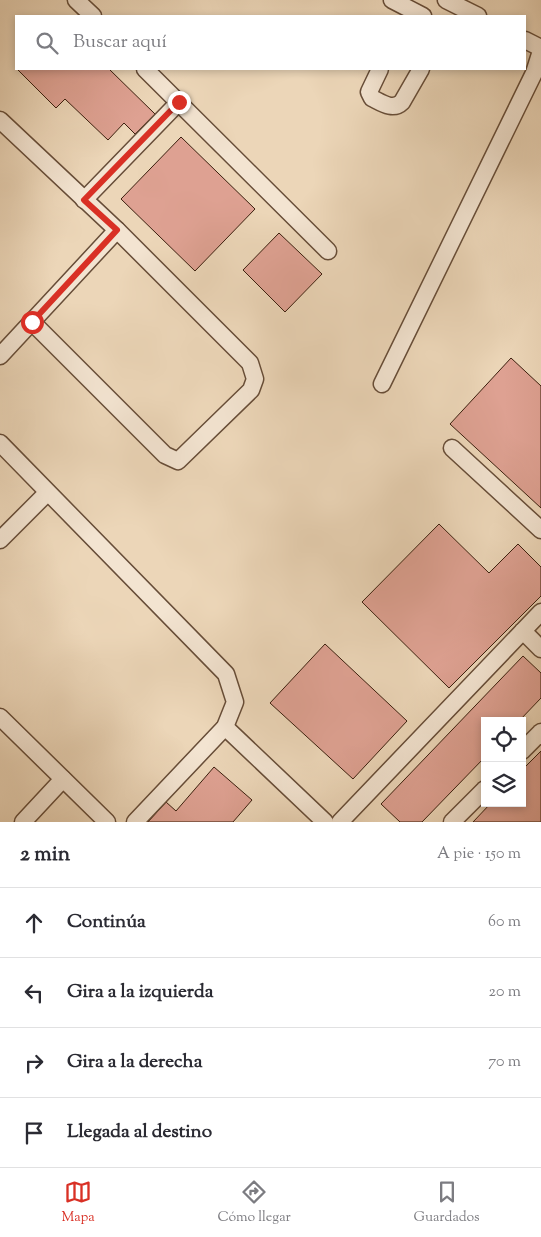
<!DOCTYPE html>
<html lang="es">
<head>
<meta charset="utf-8">
<style>
	:root { --surface:#fff; --page:#f7f7f7; --text:#2b2b33; --muted:#7c7c81; --line:#e1e1e2; --accent:#d93025 }
	body { margin:0; font-family:"Sorts Mill Goudy",serif; background:var(--page); color:var(--text) }
	.controls { position:absolute; right:15px; bottom:15px; display:grid; overflow:hidden; border-radius:0px; box-shadow:0 2px 8px #0003 }
	.controls button { width:45px; height:45px; display:grid; place-items:center; padding:0; border:0; border-bottom:1px solid var(--line); background:var(--surface); color:var(--text); font:25px sans-serif }
	.stop { position:absolute; width:15px; height:15px; margin:-11px; border:4px solid #d93025; border-radius:50%; background:#fff }
	.stop.end { background:#d93025; border-color:#fff; box-shadow:0 1px 5px #0008 }
	.list { margin:0; padding:0; list-style:none }
	h2 { display:flex; justify-content:space-between; align-items:center; height:65px; margin:0; padding:0 20px; font-size:21px }
	h2 small { font-size:16px; font-weight:400; color:var(--muted) }
	.list li { display:grid; grid-template-columns:32px 1fr auto; gap:15px; align-items:center; box-sizing:border-box; height:70px; padding:0 20px; border-top:1px solid var(--line) }
	.list b { display:block; font-size:19px; white-space:nowrap }
	.list em { font-size:16px; font-style:normal; color:var(--muted) }
	.icon { flex:none; width:28px; height:28px; fill:none; stroke:currentColor; stroke-width:2; stroke-linecap:round; stroke-linejoin:round }
	.map { position:relative; flex:none; width:541px; height:822px; overflow:hidden }
	.search { position:absolute; background:var(--surface); box-shadow:0 2px 8px #0003; left:15px; right:15px; top:15px; height:55px; display:flex; align-items:center; gap:12px; box-sizing:border-box; padding:0 18px; border-radius:0px; color:var(--muted); font-size:19px }
	.sheet { height:345px; background:var(--surface) }
	nav { display:flex; justify-content:space-around; align-items:center; box-sizing:border-box; height:70px; border-top:1px solid var(--line); background:var(--surface); font-size:14px; color:var(--muted) }
	nav a { display:grid; justify-items:center; gap:2px }
	nav .on { color:var(--accent) }
	.map>svg:first-child { display:block }
	.building { fill:#dea192; stroke:#3b1f0e }
	.lines { fill:none; stroke-linecap:round; stroke-linejoin:round }
	.minor-casing { stroke:#674d38; stroke-width:19 }
	.minor { stroke:#f3e4d1; stroke-width:16 }
	.route { stroke:#d93025; stroke-width:6 }
</style>
</head>
<body>
<div class="map">
<svg width="541" height="822" viewBox="0 0 541 822">
	<rect width="100%" height="100%" fill="#ecd6b8"/>
	<filter id="stains"><feTurbulence type="fractalNoise" baseFrequency=".004" numOctaves="4"/><feColorMatrix values="0 0 0 0 .2 0 0 0 0 .09 0 0 0 0 .02 0 0 0 .5 -.17"/></filter>
	<radialGradient id="worn" r=".72"><stop offset=".6" stop-color="#630" stop-opacity="0"/><stop offset="1" stop-color="#630" stop-opacity=".3"/></radialGradient>
	<g class="building">
		<path d="M 17,69 L 109,69 L 155,114 L 135,134 L 124,123 L 108,140 L 65,99 L 56,108 Z"/>
		<path d="M 181,137 L 255,209 L 195,271 L 121,199 Z"/>
		<path d="M 279,233 L 322,274 L 285,312 L 243,270 Z"/>
		<path d="M 511,358 L 541,386 L 541,508 L 450,424 Z"/>
		<path d="M 439,524 L 489,573 L 518,544 L 541,567 L 541,596 L 449,688 L 362,602 Z"/>
		<path d="M 325,644 L 407,721 L 353,779 L 270,703 Z"/>
		<path d="M 523,656 L 541,673 L 541,698 L 519,721 L 485,721 L 485,757 L 422,822 L 400,822 L 381,804 Z"/>
		<path d="M 541,751 L 541,822 L 473,822 L 491,803 L 522,803 L 522,770 Z"/>
		<path d="M 214,767 L 252,800 L 233,822 L 148,822 L 166,802 L 176,811 Z"/>
	</g>
	<g class="lines">
		<g class="minor-casing">
			<g id="minor">
				<path d="M 76,0 L 93,16"/>
				<path d="M 392,0 L 423,16"/>
				<path d="M 446,0 L 478,16"/>
				<path d="M 525,40 L 541,48"/>
				<path d="M 145,69 L 328,251"/>
				<path d="M 380,69 L 369,92 L 372,98 C 382,103 393,111 402,102 L 421,69"/>
				<path d="M 0,120 L 117,230 L 250,363 L 255,379 L 251,390 L 178,461 L 165,455 L 32,322"/>
				<path d="M 84,200 L 179,102"/>
				<path d="M 0,356 L 117,230"/>
				<path d="M 382,384 L 534,73 L 541,51"/>
				<path d="M 0,443 L 226,674 L 235,702 L 225,727 L 135,822"/>
				<path d="M 452,448 L 541,530"/>
				<path d="M 0,540 L 47,493"/>
				<path d="M 523,631 L 541,649"/>
				<path d="M 0,717 L 107,822"/>
				<path d="M 225,727 L 325,822"/>
				<path d="M 522,751 L 541,732"/>
				<path d="M 23,822 L 63,779"/>
				<path d="M 340,822 L 541,612"/>
				<path d="M 452,822 L 485,789"/>
			</g>
		</g>
		<use href="#minor" class="minor"/>
	</g>
	<g class="lines">
		<path class="route" d="M 32,322 L 117,230 L 84,200 L 179,102"/>
	</g>
	<rect width="100%" height="100%" filter="url(#stains)"/>
	<rect width="100%" height="100%" fill="url(#worn)"/>
</svg>
<div class="controls">
<button><svg class="icon" aria-label="locate" viewBox="0 0 24 24"><circle cx="12" cy="12" r="6"/><path d="M12 2v4M12 18v4M2 12h4M18 12h4"/></svg></button>
<button><svg class="icon" aria-label="layers" viewBox="0 0 24 24"><path d="M12 4l9 5-9 5-9-5zM3 14l9 5 9-5"/></svg></button>
</div>
<div class="stop" style="left:32px;top:322px"></div>
<div class="stop end" style="left:179px;top:102px"></div>
<div class="search"><svg class="icon" aria-label="search" viewBox="0 0 24 24"><circle cx="10" cy="10" r="6"/><path d="M15 15l6 6"/></svg>Buscar aquí</div>
</div>
<section class="sheet">
<h2>2 min<small>A pie · 150 m</small></h2>
<ul class="list">
<li><svg class="icon" aria-label="ahead" viewBox="0 0 24 24"><path d="M12 20V5M6 11l6-6 6 6"/></svg><div><b>Continúa</b></div><em>60 m</em></li>
<li><svg class="icon" aria-label="left" viewBox="0 0 24 24"><path d="M17 20v-9H6M10 6l-5 5 5 5"/></svg><div><b>Gira a la izquierda</b></div><em>20 m</em></li>
<li><svg class="icon" aria-label="right" viewBox="0 0 24 24"><path d="M7 20v-9h11M14 6l5 5-5 5"/></svg><div><b>Gira a la derecha</b></div><em>70 m</em></li>
<li><svg class="icon" aria-label="arrive" viewBox="0 0 24 24"><path d="M6 21V4h12l-3 4 3 4H6"/></svg><div><b>Llegada al destino</b></div></li>
</ul>
</section>
<nav>
<a class="on"><svg class="icon" aria-label="map" viewBox="0 0 24 24"><path d="M3 6l6-2 6 2 6-2v14l-6 2-6-2-6 2zM9 4v14M15 6v14"/></svg>Mapa</a>
<a><svg class="icon" aria-label="directions" viewBox="0 0 24 24"><path d="M12 3l9 9-9 9-9-9zM9 14v-3h6M13 9l2 2-2 2"/></svg>Cómo llegar</a>
<a><svg class="icon" aria-label="saved" viewBox="0 0 24 24"><path d="M7 4h10v16l-5-4-5 4z"/></svg>Guardados</a>
</nav>
</body>
</html>
